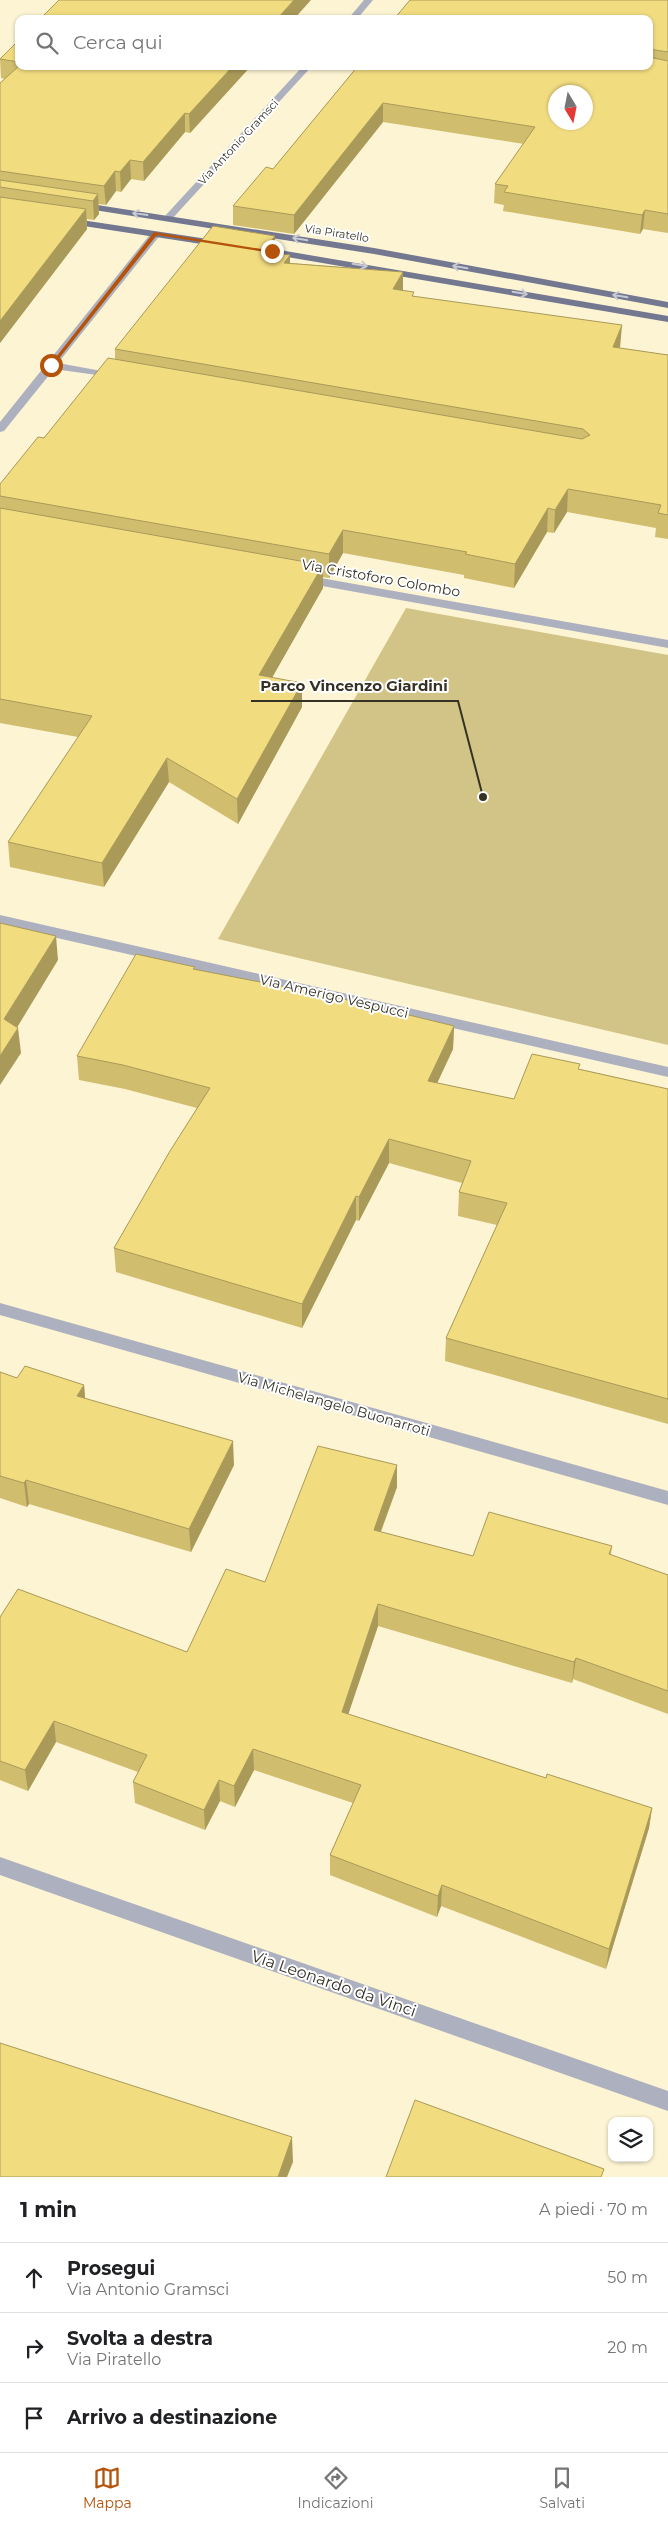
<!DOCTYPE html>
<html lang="it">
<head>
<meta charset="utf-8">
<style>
	:root { --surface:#fff; --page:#f2f2f2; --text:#202124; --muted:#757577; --line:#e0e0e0; --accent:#b45309 }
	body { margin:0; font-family:Montserrat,sans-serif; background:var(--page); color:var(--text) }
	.controls { position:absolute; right:15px; bottom:15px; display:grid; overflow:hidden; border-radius:10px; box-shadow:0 1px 4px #0004 }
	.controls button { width:45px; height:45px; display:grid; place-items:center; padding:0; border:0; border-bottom:1px solid var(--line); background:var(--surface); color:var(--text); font:25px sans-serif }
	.compass { position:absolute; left:548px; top:85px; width:45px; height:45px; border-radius:50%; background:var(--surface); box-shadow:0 1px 4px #0004; rotate:170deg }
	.stop { position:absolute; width:15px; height:15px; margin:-11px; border:4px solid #b45309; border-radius:50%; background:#fff }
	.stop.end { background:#b45309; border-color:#fff; box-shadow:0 1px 5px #0008 }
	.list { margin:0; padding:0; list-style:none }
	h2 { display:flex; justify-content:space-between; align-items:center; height:65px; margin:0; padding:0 20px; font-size:21px }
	h2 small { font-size:16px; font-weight:400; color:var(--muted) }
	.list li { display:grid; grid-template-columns:32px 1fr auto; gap:15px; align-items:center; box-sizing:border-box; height:70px; padding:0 20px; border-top:1px solid var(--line) }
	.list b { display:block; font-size:19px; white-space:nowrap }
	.list p { margin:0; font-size:16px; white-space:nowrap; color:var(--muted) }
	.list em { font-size:16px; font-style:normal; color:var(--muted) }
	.icon { flex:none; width:28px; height:28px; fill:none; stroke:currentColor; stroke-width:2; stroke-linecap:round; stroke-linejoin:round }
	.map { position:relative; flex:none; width:668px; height:2177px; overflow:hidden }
	.search { position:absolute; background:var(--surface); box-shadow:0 1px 4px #0004; left:15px; right:15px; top:15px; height:55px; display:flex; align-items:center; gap:12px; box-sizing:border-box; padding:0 18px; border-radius:10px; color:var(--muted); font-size:19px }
	.sheet { height:275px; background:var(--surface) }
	nav { display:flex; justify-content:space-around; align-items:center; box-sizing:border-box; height:70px; border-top:1px solid var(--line); background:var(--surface); font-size:14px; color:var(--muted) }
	nav a { display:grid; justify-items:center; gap:2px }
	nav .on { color:var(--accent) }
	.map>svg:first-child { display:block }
	.green { fill:#d2c486 }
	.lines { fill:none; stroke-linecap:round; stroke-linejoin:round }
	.minor { fill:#adb0be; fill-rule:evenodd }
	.major { fill:#737790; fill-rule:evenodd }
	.wall { fill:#d0bd6e }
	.shaded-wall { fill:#a99a5a }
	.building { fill:#f2dc80; stroke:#a99a5a; fill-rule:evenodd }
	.oneway { stroke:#c7c9d3 }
	.route { fill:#b45309 }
	.labels { text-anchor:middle; stroke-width:4; stroke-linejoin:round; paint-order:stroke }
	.far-street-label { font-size:11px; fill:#353225; stroke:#fff }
	.street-label { font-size:14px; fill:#353225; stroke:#fff }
	.near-street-label { font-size:16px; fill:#353225; stroke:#fff }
	.leader { fill:none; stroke:#353225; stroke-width:2 }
	.callout-dot { fill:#353225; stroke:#fff; stroke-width:2 }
	.callout-label { font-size:15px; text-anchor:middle; font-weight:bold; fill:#353225; stroke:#fff; stroke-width:4; stroke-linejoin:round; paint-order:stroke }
</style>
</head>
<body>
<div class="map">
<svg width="668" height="2177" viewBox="0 0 668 2177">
	<rect width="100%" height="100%" fill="#fcf4d2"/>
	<path class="green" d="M 406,608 L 668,655 L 668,1045 L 218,939 Z"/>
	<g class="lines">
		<g class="minor">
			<path d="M 364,0 L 373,0 L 357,19 L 348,19 Z"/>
			<path d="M 303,66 L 312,66 L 171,220 L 165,220 L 165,216 Z"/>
			<path d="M 152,232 L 161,234 L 58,363 L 118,374 L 118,378 L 54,369 L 4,431 L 0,432 L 0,422 Z"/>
			<path d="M 304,575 L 668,640 L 668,648 L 300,582 L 298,579 Z"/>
			<path d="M 0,915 L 668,1067 L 668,1077 L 0,925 Z"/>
			<path d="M 0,1303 L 668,1491 L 668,1505 L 0,1315 Z"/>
			<path d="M 0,1857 L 668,2091 L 668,2111 L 0,1875 Z"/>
		</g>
		<g class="major">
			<path d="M 78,202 L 374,248 L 668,302 L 668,308 L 374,254 L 75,207 L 73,205 Z"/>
			<path d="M 68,218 L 221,241 L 226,244 L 221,247 L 64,223 L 64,219 Z"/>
			<path d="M 256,246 L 668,316 L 668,322 L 252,251 L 252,247 Z"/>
		</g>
	</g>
	<g class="wall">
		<path d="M 668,0 L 668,233 L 643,229 L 640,234 L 503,211 L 504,205 L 494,203 L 495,184 L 524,144 L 383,122 L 294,234 L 233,225 L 233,206 L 273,169 L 358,66 L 649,66 L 649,19 Z"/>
		<path d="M 19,40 L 19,66 L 251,66 L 190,133 L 185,132 L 144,181 L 131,179 L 121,192 L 116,191 L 106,205 L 98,204 L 99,214 L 94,220 L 87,219 L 87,229 L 0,343 L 0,83 L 5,79 L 1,78 L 0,59 Z"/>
		<path d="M 275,254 L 290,263 L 403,272 L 403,290 L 414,297 L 620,348 L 668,355 L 668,539 L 655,537 L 656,528 L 567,512 L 554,533 L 547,532 L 514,588 L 464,578 L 464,575 L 343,553 L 329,578 L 323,577 L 323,588 L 272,677 L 302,707 L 238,824 L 169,782 L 104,887 L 10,867 L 8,842 L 78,737 L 0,723 L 0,484 L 44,438 L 115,359 L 115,349 Z"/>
		<path d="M 195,969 L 454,1026 L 453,1049 L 437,1083 L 514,1099 L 579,1069 L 668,1089 L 668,1424 L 445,1361 L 446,1338 L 497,1225 L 458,1216 L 459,1192 L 462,1183 L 389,1163 L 359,1221 L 356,1220 L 302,1328 L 116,1272 L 114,1248 L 197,1108 L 125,1089 L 79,1080 L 77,1056 Z"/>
		<path d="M 0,1372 L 17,1378 L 84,1385 L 85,1398 L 234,1465 L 191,1552 L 29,1504 L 27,1507 L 0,1498 Z"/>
		<path d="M 397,1487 L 381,1532 L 473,1556 L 612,1546 L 611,1555 L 668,1575 L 668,1714 L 573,1679 L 572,1683 L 378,1626 L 348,1714 L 546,1778 L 652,1808 L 649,1828 L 606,1969 L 441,1906 L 437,1917 L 330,1875 L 330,1855 L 353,1803 L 254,1770 L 235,1807 L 220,1801 L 205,1830 L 135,1803 L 133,1782 L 138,1772 L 56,1742 L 28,1791 L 0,1780 L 0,1617 L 187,1652 L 265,1582 Z"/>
	</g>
	<g class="shaded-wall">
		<path d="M 294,0 L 311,0 L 294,19 L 277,19 Z"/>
		<path d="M 233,66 L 251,66 L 190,133 L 189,114 Z"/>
		<path d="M 383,103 L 383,122 L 294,234 L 294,215 Z"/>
		<path d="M 185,113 L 185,132 L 144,181 L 143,162 Z"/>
		<path d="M 130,160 L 131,179 L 121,192 L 120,172 Z"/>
		<path d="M 115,171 L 116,191 L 106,205 L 104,186 Z"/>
		<path d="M 98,194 L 99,214 L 94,220 L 93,201 Z"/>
		<path d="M 86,209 L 87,229 L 0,343 L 0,321 Z"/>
		<path d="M 645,210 L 643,229 L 640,234 L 642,215 Z"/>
		<path d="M 275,236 L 275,257 L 262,252 Z"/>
		<path d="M 290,255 L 290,277 L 284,263 Z"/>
		<path d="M 403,272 L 403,294 L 393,289 Z"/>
		<path d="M 622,325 L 620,348 L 613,347 Z"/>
		<path d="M 568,489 L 567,512 L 554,533 L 555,510 Z"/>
		<path d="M 548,508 L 547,532 L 514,588 L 515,564 Z"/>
		<path d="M 343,530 L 343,553 L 329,578 L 329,554 Z"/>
		<path d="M 323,565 L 323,588 L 260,699 L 259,675 Z"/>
		<path d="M 302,683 L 302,707 L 238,824 L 237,799 Z"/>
		<path d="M 167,758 L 169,782 L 104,887 L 102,863 Z"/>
		<path d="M 56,936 L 58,960 L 7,1044 L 4,1019 Z"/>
		<path d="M 454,1026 L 453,1049 L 427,1105 L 428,1081 Z"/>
		<path d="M 18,1028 L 21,1053 L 0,1085 L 0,1056 Z"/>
		<path d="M 389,1139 L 389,1163 L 359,1221 L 359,1197 Z"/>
		<path d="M 356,1196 L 356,1220 L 302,1328 L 302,1304 Z"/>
		<path d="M 84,1385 L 86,1409 L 77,1396 Z"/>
		<path d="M 233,1441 L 234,1465 L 191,1552 L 189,1529 Z"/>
		<path d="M 397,1465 L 397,1487 L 373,1552 L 374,1530 Z"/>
		<path d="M 26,1480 L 29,1504 L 27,1507 L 24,1483 Z"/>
		<path d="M 378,1604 L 378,1626 L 342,1733 L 342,1712 Z"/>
		<path d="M 576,1658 L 573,1679 L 572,1683 L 574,1662 Z"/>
		<path d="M 54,1721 L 56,1742 L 28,1791 L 25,1770 Z"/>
		<path d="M 253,1749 L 254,1770 L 235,1807 L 234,1786 Z"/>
		<path d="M 219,1780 L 220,1801 L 205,1830 L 204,1810 Z"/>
		<path d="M 652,1808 L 649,1828 L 606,1969 L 609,1949 Z"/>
		<path d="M 442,1885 L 441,1906 L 437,1917 L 438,1896 Z"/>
		<path d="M 292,2137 L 293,2162 L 287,2177 L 278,2177 Z"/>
	</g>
	<g class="building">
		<path d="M 59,0 L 294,0 L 277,19 L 40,19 Z"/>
		<path d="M 410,0 L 668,0 L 668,52 L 649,49 L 649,19 L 394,19 Z"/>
		<path d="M 19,40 L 19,62 L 0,59 Z"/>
		<path d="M 649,57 L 668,61 L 668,214 L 645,210 L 642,215 L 504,192 L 508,186 L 495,184 L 535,127 L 383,103 L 294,215 L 233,206 L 266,167 L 273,169 L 358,66 L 649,66 ZM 556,92 L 586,92 L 586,122 L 556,122 Z"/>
		<path d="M 19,66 L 233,66 L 189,114 L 185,113 L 143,162 L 130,160 L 120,172 L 115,171 L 104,186 L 0,171 L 0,83 Z"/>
		<path d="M 0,180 L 98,194 L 93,201 L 0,187 Z"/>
		<path d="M 0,197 L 86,209 L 0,321 Z"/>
		<path d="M 213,226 L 275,236 L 262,252 L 290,255 L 284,263 L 403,272 L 393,289 L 414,292 L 412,296 L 622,325 L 613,347 L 668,355 L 668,515 L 658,513 L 661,505 L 568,489 L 555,510 L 548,508 L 515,564 L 465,554 L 467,552 L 343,530 L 329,554 L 0,496 L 0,484 L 38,437 L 44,438 L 108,358 L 582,439 L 590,435 L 583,429 L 115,349 Z"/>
		<path d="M 0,508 L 323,565 L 259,675 L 302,683 L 237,799 L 167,758 L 102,863 L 8,842 L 92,716 L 0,699 Z"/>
		<path d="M 0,923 L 56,936 L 4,1019 L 18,1028 L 0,1056 Z"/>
		<path d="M 136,954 L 195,967 L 193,969 L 327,995 L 454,1026 L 428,1081 L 514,1099 L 532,1054 L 580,1064 L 578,1069 L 668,1089 L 668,1399 L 446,1338 L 507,1203 L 459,1192 L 471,1161 L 389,1139 L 359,1197 L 356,1196 L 302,1304 L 114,1248 L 170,1151 L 210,1088 L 123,1065 L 77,1056 Z"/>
		<path d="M 25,1366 L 84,1385 L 77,1396 L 233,1441 L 189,1529 L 26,1480 L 24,1483 L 0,1476 L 0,1372 L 17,1378 Z"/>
		<path d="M 318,1446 L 397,1465 L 374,1530 L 473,1556 L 489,1512 L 612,1546 L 609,1554 L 668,1575 L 668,1691 L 576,1658 L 574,1662 L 378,1604 L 342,1712 L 546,1778 L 547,1774 L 652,1808 L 609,1949 L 442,1885 L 438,1896 L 330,1855 L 361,1785 L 253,1749 L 234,1786 L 219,1780 L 204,1810 L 133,1782 L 147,1755 L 54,1721 L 25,1770 L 0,1761 L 0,1617 L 18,1589 L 187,1652 L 226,1569 L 265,1582 Z"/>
		<path d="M 0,2043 L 292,2137 L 278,2177 L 0,2177 Z"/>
		<path d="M 415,2100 L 604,2169 L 601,2177 L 386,2177 Z"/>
	</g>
	<defs><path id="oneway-shaft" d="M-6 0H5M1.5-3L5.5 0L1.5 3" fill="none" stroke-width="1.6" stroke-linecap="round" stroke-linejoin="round" transform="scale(1.25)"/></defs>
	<g class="oneway">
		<use href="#oneway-shaft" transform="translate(140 214) rotate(-172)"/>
		<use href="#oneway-shaft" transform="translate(300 239) rotate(-171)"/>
		<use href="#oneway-shaft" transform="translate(360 265) rotate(9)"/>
		<use href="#oneway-shaft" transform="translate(460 267) rotate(-170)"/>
		<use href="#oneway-shaft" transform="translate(520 293) rotate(10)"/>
		<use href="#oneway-shaft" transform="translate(620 296) rotate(-170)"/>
	</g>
	<path class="route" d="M 154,232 L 274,251 L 272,253 L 157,235 L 53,366 L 49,366 Z"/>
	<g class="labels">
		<g class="far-street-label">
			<text transform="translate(238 142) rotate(-47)" y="4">Via Antonio Gramsci</text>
			<text transform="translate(337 233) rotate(9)" y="4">Via Piratello</text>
		</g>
		<g class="street-label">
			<text transform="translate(381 578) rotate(10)" y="5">Via Cristoforo Colombo</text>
			<text transform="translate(334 996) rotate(13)" y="5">Via Amerigo Vespucci</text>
			<text transform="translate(334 1404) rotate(16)" y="5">Via Michelangelo Buonarroti</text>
		</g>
		<g class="near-street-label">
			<text transform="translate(334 1983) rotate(19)" y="6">Via Leonardo da Vinci</text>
		</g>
	</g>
	<path class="leader" d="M483 797L458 701H251"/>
	<circle class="callout-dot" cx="483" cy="797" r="5"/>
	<g class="callout-label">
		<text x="354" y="691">Parco Vincenzo Giardini</text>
	</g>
</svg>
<div class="controls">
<button><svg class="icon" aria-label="layers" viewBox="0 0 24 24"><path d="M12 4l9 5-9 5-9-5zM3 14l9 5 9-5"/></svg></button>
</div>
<svg class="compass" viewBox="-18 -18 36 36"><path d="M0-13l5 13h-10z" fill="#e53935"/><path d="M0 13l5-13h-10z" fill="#757577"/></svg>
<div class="stop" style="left:51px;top:365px"></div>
<div class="stop end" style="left:272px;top:251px"></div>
<div class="search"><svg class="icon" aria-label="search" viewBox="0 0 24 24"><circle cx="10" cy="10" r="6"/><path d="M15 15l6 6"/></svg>Cerca qui</div>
</div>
<section class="sheet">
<h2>1 min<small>A piedi · 70 m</small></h2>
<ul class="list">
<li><svg class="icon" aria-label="ahead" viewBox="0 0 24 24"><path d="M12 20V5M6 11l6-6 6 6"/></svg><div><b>Prosegui</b><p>Via Antonio Gramsci</p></div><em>50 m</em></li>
<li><svg class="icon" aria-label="right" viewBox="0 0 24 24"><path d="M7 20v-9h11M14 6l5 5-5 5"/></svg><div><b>Svolta a destra</b><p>Via Piratello</p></div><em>20 m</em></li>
<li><svg class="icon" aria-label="arrive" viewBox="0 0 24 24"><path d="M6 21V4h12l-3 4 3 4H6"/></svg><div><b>Arrivo a destinazione</b></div></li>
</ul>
</section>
<nav>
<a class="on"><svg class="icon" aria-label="map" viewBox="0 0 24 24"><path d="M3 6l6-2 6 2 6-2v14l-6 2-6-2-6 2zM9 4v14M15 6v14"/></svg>Mappa</a>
<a><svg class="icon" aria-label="directions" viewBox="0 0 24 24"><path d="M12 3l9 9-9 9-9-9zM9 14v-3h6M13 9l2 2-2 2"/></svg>Indicazioni</a>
<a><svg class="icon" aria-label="saved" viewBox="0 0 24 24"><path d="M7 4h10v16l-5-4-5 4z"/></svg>Salvati</a>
</nav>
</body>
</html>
